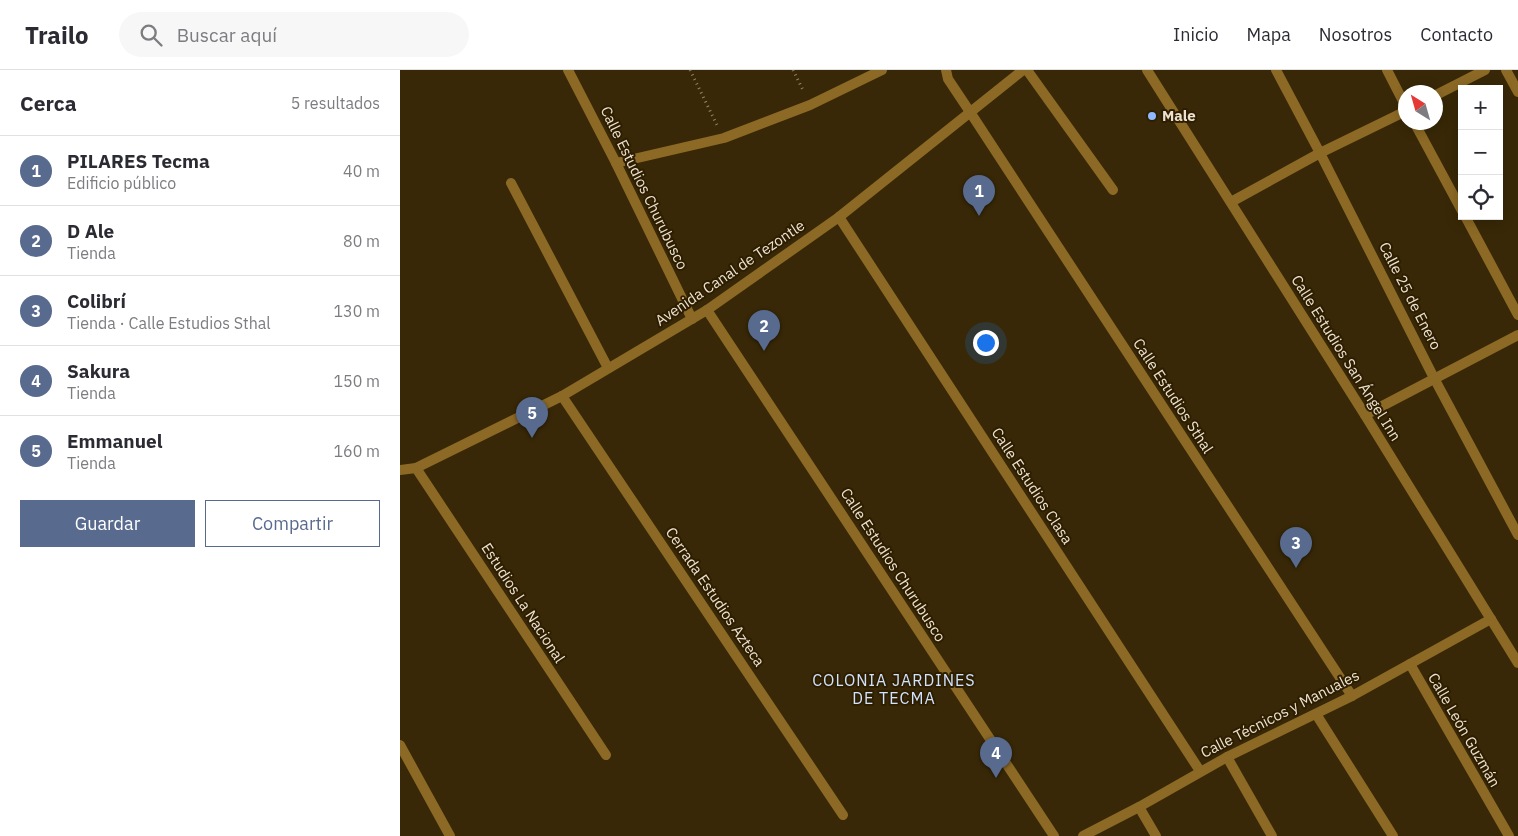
<!DOCTYPE html>
<html lang="es">
<head>
<meta charset="utf-8">
<style>
	:root { --surface:#fff; --page:#f7f7f7; --text:#2b2b33; --muted:#7c7c81; --line:#e1e1e2; --accent:#586a8e }
	body { margin:0; font-family:"IBM Plex Sans",sans-serif; background:var(--page); color:var(--text) }
	.controls { position:absolute; right:15px; top:15px; display:grid; overflow:hidden; border-radius:0px; box-shadow:0 2px 12px #0003 }
	.controls button { width:45px; height:45px; display:grid; place-items:center; padding:0; border:0; border-bottom:1px solid var(--line); background:var(--surface); color:var(--text); font:25px sans-serif }
	.compass { position:absolute; left:998px; top:15px; width:45px; height:45px; border-radius:50%; background:var(--surface); box-shadow:0 2px 12px #0003; rotate:323deg }
	.you { position:absolute; left:585px; top:272px; width:18px; height:18px; margin:-12px; border:4px solid #fff; border-radius:50%; background:#1a73e8; box-shadow:0 0 0 8px #1a73e833 }
	.badge { display:grid; place-items:center; width:32px; height:32px; border-radius:50%; background:var(--accent); color:#fff; font-size:16px; font-weight:700 }
	.pin { position:absolute; translate:-50% -41px; filter:drop-shadow(0 1px 2px #0008) }
	.pin::after { content:''; position:absolute; top:26px; width:18px; height:15px; background:inherit; clip-path:polygon(0 0,100% 0,50% 100%) }
	.list { margin:0; padding:0; list-style:none }
	h2 { display:flex; justify-content:space-between; align-items:center; height:65px; margin:0; padding:0 20px; font-size:21px }
	h2 small { font-size:16px; font-weight:400; color:var(--muted) }
	.list li { display:grid; grid-template-columns:32px 1fr auto; gap:15px; align-items:center; box-sizing:border-box; height:70px; padding:0 20px; border-top:1px solid var(--line) }
	.list b { display:block; font-size:19px; white-space:nowrap }
	.list p { margin:0; font-size:16px; white-space:nowrap; color:var(--muted) }
	.list em { font-size:16px; font-style:normal; color:var(--muted) }
	.actions { display:flex; gap:10px; padding:15px 20px }
	.actions a { flex:1; padding:11px 0; border:1px solid var(--accent); border-radius:0px; text-align:center; font-size:18px; color:var(--accent) }
	.actions .main { background:var(--accent); color:#fff }
	.icon { flex:none; width:28px; height:28px; fill:none; stroke:currentColor; stroke-width:2; stroke-linecap:round; stroke-linejoin:round }
	.map { position:relative; flex:none; width:1118px; height:766px; overflow:hidden }
	header { display:flex; align-items:center; gap:30px; box-sizing:border-box; height:70px; padding:0 25px; background:var(--surface); border-bottom:1px solid var(--line) }
	header strong { font-size:24px }
	nav { display:flex; gap:28px; margin-inline-start:auto; font-size:18px }
	.search { width:350px; height:45px; background:var(--page); display:flex; align-items:center; gap:12px; box-sizing:border-box; padding:0 18px; border-radius:28px; color:var(--muted); font-size:19px }
	main { display:flex }
	aside { flex:1; background:var(--surface) }
	.map>svg:first-child { display:block }
	.lines { fill:none; stroke-linecap:round; stroke-linejoin:round }
	.path { stroke:#92846b; stroke-width:3; stroke-dasharray:1 4; stroke-linecap:butt }
	.service { stroke:#8c6925; stroke-width:10 }
	.minor { stroke:#8c6925; stroke-width:10 }
	.tertiary { stroke:#8c6925; stroke-width:10 }
	.poi-dot { fill:#8fb8fd; stroke:#2e1e00; stroke-width:2 }
	.labels { text-anchor:middle; stroke-width:4; stroke-linejoin:round; paint-order:stroke }
	.poi-label { font-size:15px; font-weight:bold; fill:#ede2d1; stroke:#2e1e00; text-anchor:start }
	.street-label { font-size:15px; fill:#ede2d1; stroke:#2e1e00 }
	.neighbourhood-label { font-size:16px; letter-spacing:1px; fill:#d2e3fd; stroke:#2e1e00 }
</style>
</head>
<body>
<header>
<strong>Trailo</strong>
<div class="search"><svg class="icon" aria-label="search" viewBox="0 0 24 24"><circle cx="10" cy="10" r="6"/><path d="M15 15l6 6"/></svg>Buscar aquí</div>
<nav><a>Inicio</a><a>Mapa</a><a>Nosotros</a><a>Contacto</a></nav>
</header>
<main>
<aside>
<h2>Cerca<small>5 resultados</small></h2>
<ul class="list">
<li><span class="badge">1</span><div><b>PILARES Tecma</b><p>Edificio público</p></div><em>40 m</em></li>
<li><span class="badge">2</span><div><b>D Ale</b><p>Tienda</p></div><em>80 m</em></li>
<li><span class="badge">3</span><div><b>Colibrí</b><p>Tienda · Calle Estudios Sthal</p></div><em>130 m</em></li>
<li><span class="badge">4</span><div><b>Sakura</b><p>Tienda</p></div><em>150 m</em></li>
<li><span class="badge">5</span><div><b>Emmanuel</b><p>Tienda</p></div><em>160 m</em></li>
</ul>
<div class="actions"><a class="main">Guardar</a><a>Compartir</a></div>
</aside>
<div class="map">
<svg width="1118" height="766" viewBox="0 0 1118 766">
	<rect width="100%" height="100%" fill="#382807"/>
	<g class="lines">
		<g class="path">
			<path d="M 290,0 L 317,55"/>
			<path d="M 393,0 L 404,22"/>
		</g>
		<g class="service">
			<path d="M 627,0 L 713,120"/>
			<path d="M 111,113 L 208,298"/>
		</g>
		<g class="minor">
			<path d="M 168,0 L 216,93"/>
			<path d="M 747,0 L 965,345 L 1118,593"/>
			<path d="M 876,0 L 920,83 L 1034,308 L 1118,465"/>
			<path d="M 987,0 L 1006,37"/>
			<path d="M 1106,0 L 1118,22"/>
			<path d="M 1036,25 L 1085,0"/>
			<path d="M 570,42 L 952,626"/>
			<path d="M 1014,52 L 1062,141"/>
			<path d="M 831,132 L 920,83 L 1006,41"/>
			<path d="M 1065,146 L 1118,245"/>
			<path d="M 439,147 L 800,701"/>
			<path d="M 162,326 L 443,745"/>
			<path d="M 965,345 L 1118,265"/>
			<path d="M 16,398 L 206,685"/>
			<path d="M 1010,594 L 1109,766"/>
			<path d="M 916,644 L 993,766"/>
			<path d="M 0,675 L 50,766"/>
			<path d="M 827,687 L 872,766"/>
			<path d="M 739,737 L 756,766"/>
			<path d="M 683,766 L 739,737 L 827,687 L 952,626 L 1091,549"/>
		</g>
		<g class="tertiary">
			<path d="M 546,0 L 548,9 L 570,42"/>
			<path d="M 307,240 L 654,766"/>
			<path d="M 292,249 L 216,93 L 324,68 L 410,35 L 482,0"/>
			<path d="M 0,400 L 16,398 L 162,326 L 307,240 L 439,147 L 623,0"/>
		</g>
	</g>
	<circle class="poi-dot" cx="752" cy="46" r="5"/>
	<g class="labels">
		<g class="poi-label">
			<text x="762" y="51">Male</text>
		</g>
		<g class="street-label">
			<text transform="translate(244 118) rotate(64)" y="5">Calle Estudios Churubusco</text>
			<text transform="translate(330 203) rotate(-34)" y="5">Avenida Canal de Tezontle</text>
			<text transform="translate(1010 226) rotate(63)" y="5">Calle 25 de Enero</text>
			<text transform="translate(946 288) rotate(58)" y="5">Calle Estudios San Ángel Inn</text>
			<text transform="translate(773 326) rotate(57)" y="5">Calle Estudios Sthal</text>
			<text transform="translate(632 416) rotate(57)" y="5">Calle Estudios Clasa</text>
			<text transform="translate(493 495) rotate(57)" y="5">Calle Estudios Churubusco</text>
			<text transform="translate(315 527) rotate(56)" y="5">Cerrada Estudios Azteca</text>
			<text transform="translate(123 533) rotate(57)" y="5">Estudios La Nacional</text>
			<text transform="translate(880 644) rotate(-27)" y="5">Calle Técnicos y Manuales</text>
			<text transform="translate(1064 660) rotate(60)" y="5">Calle León Guzmán</text>
		</g>
		<g class="neighbourhood-label">
			<text x="494" y="616">COLONIA JARDINES<tspan x="494" dy="18">DE TECMA</tspan></text>
		</g>
	</g>
</svg>
<div class="controls">
<button>+</button>
<button>−</button>
<button><svg class="icon" aria-label="locate" viewBox="0 0 24 24"><circle cx="12" cy="12" r="6"/><path d="M12 2v4M12 18v4M2 12h4M18 12h4"/></svg></button>
</div>
<svg class="compass" viewBox="-18 -18 36 36"><path d="M0-13l5 13h-10z" fill="#e53935"/><path d="M0 13l5-13h-10z" fill="#7c7c81"/></svg>
<div class="you"></div>
<div class="pin badge" style="left:579px;top:146px">1</div>
<div class="pin badge" style="left:364px;top:281px">2</div>
<div class="pin badge" style="left:896px;top:498px">3</div>
<div class="pin badge" style="left:596px;top:708px">4</div>
<div class="pin badge" style="left:132px;top:368px">5</div>
</div>
</main>
</body>
</html>
